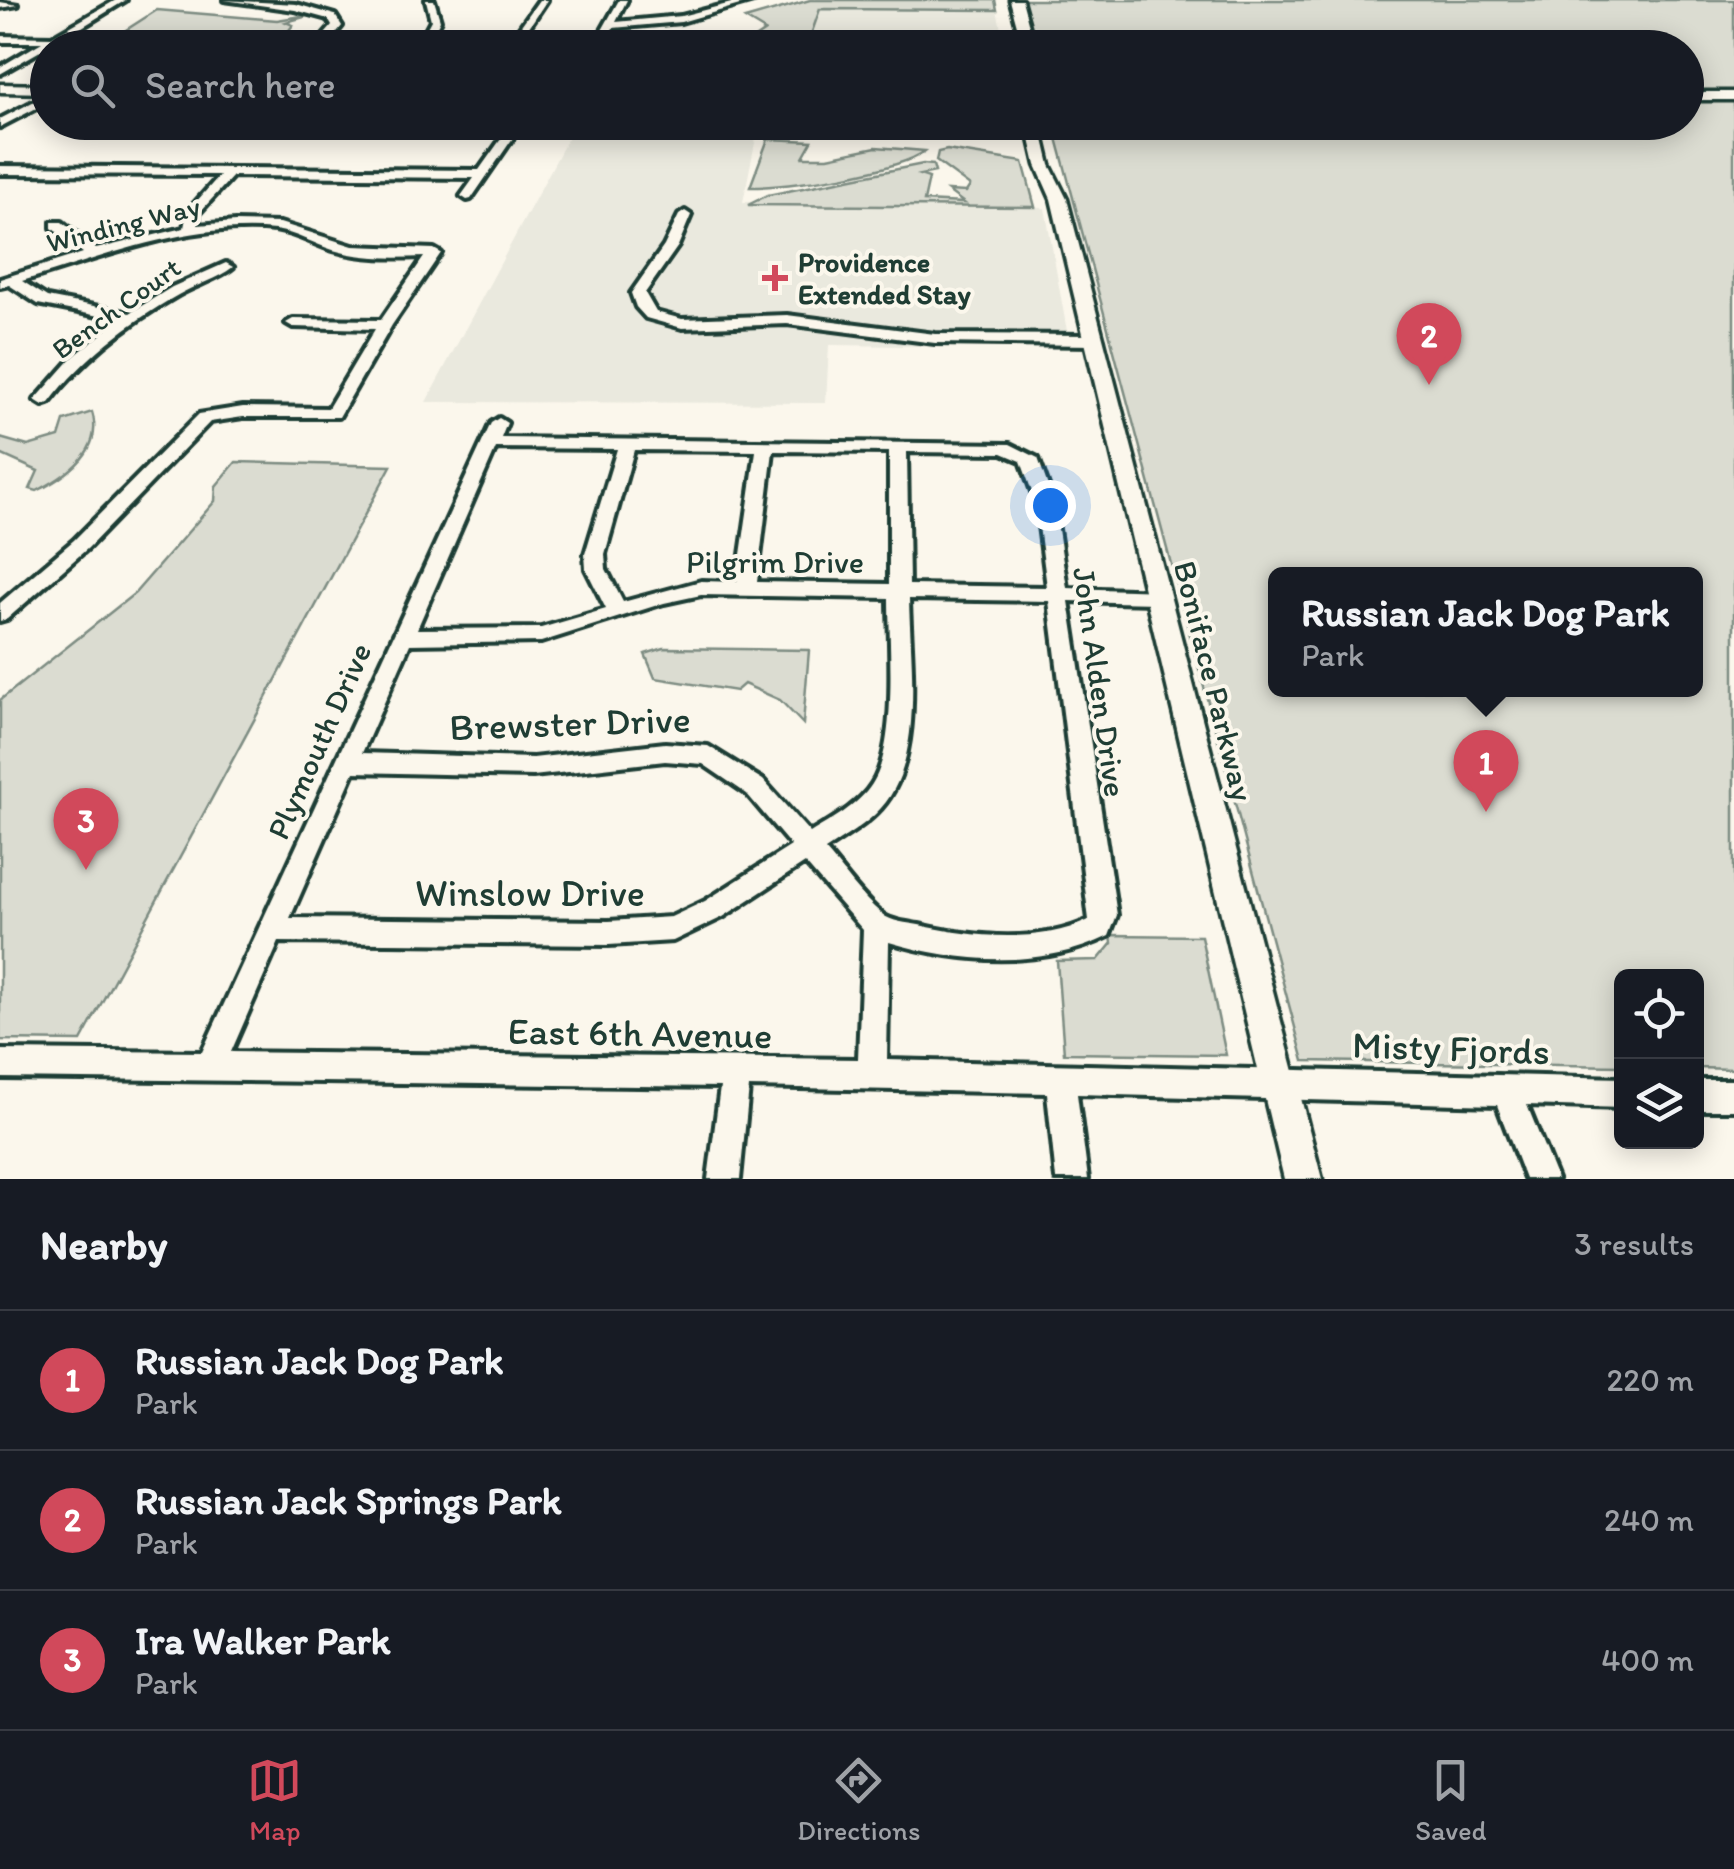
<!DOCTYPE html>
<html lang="en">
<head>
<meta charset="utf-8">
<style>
	:root { --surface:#171b24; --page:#242831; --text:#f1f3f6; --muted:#9ea1a6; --line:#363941; --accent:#d1495b }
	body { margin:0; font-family:Itim,sans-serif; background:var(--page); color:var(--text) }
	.controls { position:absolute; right:30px; bottom:30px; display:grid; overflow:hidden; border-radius:15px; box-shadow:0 5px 25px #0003 }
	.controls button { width:90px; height:90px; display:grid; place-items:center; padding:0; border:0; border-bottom:2px solid var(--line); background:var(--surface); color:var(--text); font:50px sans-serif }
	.you { position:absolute; left:1050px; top:505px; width:35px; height:35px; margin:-25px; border:8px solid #fff; border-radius:50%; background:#1a73e8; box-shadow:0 0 0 15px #1a73e833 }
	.badge { display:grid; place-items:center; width:65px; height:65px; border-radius:50%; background:var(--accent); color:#fff; font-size:32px; font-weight:700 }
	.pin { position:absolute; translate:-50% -82px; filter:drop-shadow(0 2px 5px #0008) }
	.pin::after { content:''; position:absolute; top:52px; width:35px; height:30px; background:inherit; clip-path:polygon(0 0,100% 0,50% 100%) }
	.popup { position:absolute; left:1268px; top:567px; width:435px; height:130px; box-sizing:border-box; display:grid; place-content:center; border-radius:15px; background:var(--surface); filter:drop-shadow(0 2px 8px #0005); font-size:32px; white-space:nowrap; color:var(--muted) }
	.popup b { font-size:38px; color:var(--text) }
	.popup::after { content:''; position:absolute; left:50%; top:100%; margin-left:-20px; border:20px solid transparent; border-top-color:var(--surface) }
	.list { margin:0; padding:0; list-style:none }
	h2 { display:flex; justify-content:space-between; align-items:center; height:130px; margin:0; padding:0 40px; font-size:42px }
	h2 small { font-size:32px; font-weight:400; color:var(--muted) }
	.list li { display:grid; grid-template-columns:65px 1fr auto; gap:30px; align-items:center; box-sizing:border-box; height:140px; padding:0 40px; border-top:2px solid var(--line) }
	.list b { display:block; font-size:38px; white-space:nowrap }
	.list p { margin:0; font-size:32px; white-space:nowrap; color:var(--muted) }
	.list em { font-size:32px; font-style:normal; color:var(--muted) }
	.icon { flex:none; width:55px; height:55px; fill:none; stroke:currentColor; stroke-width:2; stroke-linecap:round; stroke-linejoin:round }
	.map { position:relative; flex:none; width:1734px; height:1179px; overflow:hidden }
	.search { position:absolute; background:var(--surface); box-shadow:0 5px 25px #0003; left:30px; right:30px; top:30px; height:110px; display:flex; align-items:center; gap:25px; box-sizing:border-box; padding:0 35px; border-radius:55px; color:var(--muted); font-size:38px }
	.sheet { height:550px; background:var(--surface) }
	nav { display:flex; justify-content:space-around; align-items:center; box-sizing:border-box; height:140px; border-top:2px solid var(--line); background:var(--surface); font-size:28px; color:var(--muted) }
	nav a { display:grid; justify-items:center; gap:5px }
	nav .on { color:var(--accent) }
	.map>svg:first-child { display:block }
	.built { fill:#eae9de }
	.green { fill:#dbdcd1; stroke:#7d8c82; stroke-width:2.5; fill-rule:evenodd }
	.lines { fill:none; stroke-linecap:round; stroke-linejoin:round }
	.minor-casing { stroke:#1f3d34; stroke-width:8 }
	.major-casing { stroke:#1f3d34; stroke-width:7 }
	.minor { fill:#fbf7ec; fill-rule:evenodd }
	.major { fill:#fbf7ec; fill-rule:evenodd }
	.poi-dot { fill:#d1495b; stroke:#fbf7ec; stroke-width:4 }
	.labels { text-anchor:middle; stroke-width:8; stroke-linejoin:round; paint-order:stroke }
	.far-street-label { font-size:28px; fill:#1f3d34; stroke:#fbf7ec }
	.far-poi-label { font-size:28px; font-weight:bold; fill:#1f3d34; stroke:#fbf7ec; text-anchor:start }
	.street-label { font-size:32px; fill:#1f3d34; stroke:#fbf7ec }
	.near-street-label { font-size:38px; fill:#1f3d34; stroke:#fbf7ec }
</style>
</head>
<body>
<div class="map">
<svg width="1734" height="1179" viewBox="0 0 1734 1179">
	<rect width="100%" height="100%" fill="#fbf7ec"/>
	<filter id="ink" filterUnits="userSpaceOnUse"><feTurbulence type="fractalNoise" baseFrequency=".01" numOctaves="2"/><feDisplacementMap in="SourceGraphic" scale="20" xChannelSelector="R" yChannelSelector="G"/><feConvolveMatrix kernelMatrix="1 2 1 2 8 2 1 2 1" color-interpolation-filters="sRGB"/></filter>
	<g filter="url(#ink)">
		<g class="built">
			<path d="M 820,9 L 997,10 L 1005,47 L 764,48 L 807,45 Z"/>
			<path d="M 576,123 L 759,123 L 743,202 L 1045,208 L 1070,348 L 829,345 L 826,403 L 426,402 Z"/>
			<path d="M 905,123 L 1021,123 L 1025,139 L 905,137 Z"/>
		</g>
		<g class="green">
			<path d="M 810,0 L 995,0 L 997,10 L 820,9 L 807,46 L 728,47 L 747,43 L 765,31 L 745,19 Z"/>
			<path d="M 1020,0 L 1734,0 L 1734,1069 L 1697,1068 L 1696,976 L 1622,976 L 1621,1066 L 1304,1061 L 1053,123 L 1686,122 L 1686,48 L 1033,47 ZM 1276,574 L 1696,574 L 1696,690 L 1276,690 Z"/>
			<path d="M 157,10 L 277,20 L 315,14 L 286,22 L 293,25 L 279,43 L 252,42 L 227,48 L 107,48 L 122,38 L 115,37 Z"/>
			<path d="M 768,139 L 812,141 L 803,157 L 828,157 L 876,147 L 925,151 C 900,171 785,188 750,187 Z"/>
			<path d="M 947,150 L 1023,162 L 1035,207 L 748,205 L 768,195 L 923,164 L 933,165 L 935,172 L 920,175 L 929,178 L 924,201 L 964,203 L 948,191 L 966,192 L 970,186 L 936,161 L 938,152 Z"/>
			<path d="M 92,412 C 104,451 67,476 37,491 L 30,489 L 38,471 L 0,454 L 0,438 L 28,446 L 59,437 L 64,421 Z"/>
			<path d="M 236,462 L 391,466 L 81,1041 L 0,1040 L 0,700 L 135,593 L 215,501 L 216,486 Z"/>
			<path d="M 664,648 L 809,650 L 803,724 L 780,700 L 744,684 L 736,691 L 655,678 L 645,654 Z"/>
			<path d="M 1111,935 L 1201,936 L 1226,1055 L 1064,1053 L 1057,961 L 1098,960 L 1112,943 Z"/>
		</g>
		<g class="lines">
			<g class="minor-casing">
				<g id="minor">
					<path d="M 116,0 L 126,0 L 66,37 L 110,37 L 113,42 L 56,42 L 0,74 L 0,67 L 42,42 L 0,42 L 0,36 L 52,37 Z"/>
					<path d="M 224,0 L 296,4 L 335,15 L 342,26 L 324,48 L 313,48 L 332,26 L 328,19 L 295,10 Z"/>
					<path d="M 426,0 L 434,0 L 440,20 L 426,48 L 416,48 L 431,20 Z"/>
					<path d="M 539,0 L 547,0 L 515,48 L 505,48 Z"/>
					<path d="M 619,0 L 627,0 L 616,22 L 681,16 L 743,0 L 757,0 L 681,22 L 613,28 L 602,48 L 592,48 Z"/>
					<path d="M 0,2 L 18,5 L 0,8 Z"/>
					<path d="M 48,94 L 48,102 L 0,127 L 0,119 Z"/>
					<path d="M 513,122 L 524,122 L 471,199 L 467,200 L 461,196 L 474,178 L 233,176 L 199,213 L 198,225 L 235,222 L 280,223 L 353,246 L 434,249 L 441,253 L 392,325 L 339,417 L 243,417 L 210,422 L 88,548 L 7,619 L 0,621 L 0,603 L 74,540 L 199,414 L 243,407 L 328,408 L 375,329 L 293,327 L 286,323 L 293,319 L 381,320 L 424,257 C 393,258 363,259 333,250 C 314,244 296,233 275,230 C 188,222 104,257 22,281 L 47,297 L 130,313 L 172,287 L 226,263 L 233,267 C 218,279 195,285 178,295 C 129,323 84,357 49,403 L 43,405 L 35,400 L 73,357 L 119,320 L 38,304 L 9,285 L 0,287 L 0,279 L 83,253 L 52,228 L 52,222 L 62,222 L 96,249 L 184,228 L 187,212 L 220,175 L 0,174 L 0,166 L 479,170 Z"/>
					<path d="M 685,211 L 691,215 L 678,246 L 645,293 L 656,312 L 682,319 L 787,315 L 935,334 L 1095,335 L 1103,340 L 1095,345 L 935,343 L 787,324 L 682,328 L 646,318 L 636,307 L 631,293 L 664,246 L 679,215 Z"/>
					<path d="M 499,418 L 507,423 L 501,438 L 1010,444 L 1038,458 L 1054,503 L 1067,588 L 1163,591 L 1166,596 L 1156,603 L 1069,601 L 1117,915 L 1109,936 C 1042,969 960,963 889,942 L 887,1060 L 1622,1078 L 1622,1108 L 1527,1105 L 1557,1179 L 1525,1179 L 1497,1105 L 1077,1094 L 1088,1179 L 1056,1179 L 1047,1093 L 749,1087 L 740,1179 L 708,1179 L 720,1087 L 0,1078 L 0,1050 L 202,1052 L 491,423 ZM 496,448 L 617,449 L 585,554 L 586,569 L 606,609 L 541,628 L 417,629 ZM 634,450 L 756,451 L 737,582 L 701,581 L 623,602 L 606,569 L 605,554 ZM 773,451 L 889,452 L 889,584 L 757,582 ZM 907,452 L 1002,453 L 1021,461 L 1036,503 L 1047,587 L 909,585 ZM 701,595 L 889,598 C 889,647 898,744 872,784 C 858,806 831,820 810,833 L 763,780 L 708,746 L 665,743 L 533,758 L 362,753 L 410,644 L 541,642 L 664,603 ZM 909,599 L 1049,601 L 1089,920 C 1039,944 972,937 919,925 C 908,923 891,922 882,914 C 861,897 843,870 825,850 C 844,837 866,825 881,808 C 925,760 910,659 909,599 ZM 665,761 L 703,764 L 747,794 L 791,846 L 705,901 L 671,917 L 609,921 L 290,918 L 354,772 L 533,776 ZM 805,863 L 863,930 L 858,1059 L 231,1052 L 279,942 L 609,945 L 673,941 L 723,917 Z"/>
					<rect x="1696" y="1080" width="38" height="30"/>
				</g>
			</g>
			<g class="major-casing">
				<g id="major">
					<path d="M 1010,0 L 1022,0 L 1035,48 L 1023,48 Z"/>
					<path d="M 0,84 L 48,85 L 48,93 L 0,92 Z"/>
					<rect x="1686" y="92" width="48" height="8"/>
					<path d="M 1026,122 L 1040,122 L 1050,165 L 1067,199 L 1322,1179 L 1284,1179 L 1051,199 L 1036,165 Z"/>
				</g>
			</g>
			<use href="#minor" class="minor"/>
			<use href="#major" class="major"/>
		</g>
	</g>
	<path class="poi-dot" d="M770 263h10v10h10v10h-10v10h-10v-10h-10v-10h10z"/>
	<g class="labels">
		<g class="far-street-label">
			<text transform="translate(123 224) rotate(-14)" y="10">Winding Way</text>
			<text transform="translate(116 308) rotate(-36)" y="10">Bench Court</text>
		</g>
		<g class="far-poi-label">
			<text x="798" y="272">Providence<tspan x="798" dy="32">Extended Stay</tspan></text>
		</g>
		<g class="street-label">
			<text x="775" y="573">Pilgrim Drive</text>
			<text transform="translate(1214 681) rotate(76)" y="11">Boniface Parkway</text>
			<text transform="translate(1100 682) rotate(82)" y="11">John Alden Drive</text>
			<text transform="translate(319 741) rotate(-66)" y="11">Plymouth Drive</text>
		</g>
		<g class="near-street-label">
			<text transform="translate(570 723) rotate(-2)" y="13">Brewster Drive</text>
			<text x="530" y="906">Winslow Drive</text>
			<text transform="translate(640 1033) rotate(1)" y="13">East 6th Avenue</text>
			<text transform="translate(1451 1048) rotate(2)" y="13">Misty Fjords</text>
		</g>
	</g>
</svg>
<div class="controls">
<button><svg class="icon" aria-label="locate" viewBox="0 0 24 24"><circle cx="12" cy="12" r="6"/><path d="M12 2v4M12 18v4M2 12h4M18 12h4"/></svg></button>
<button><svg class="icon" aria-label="layers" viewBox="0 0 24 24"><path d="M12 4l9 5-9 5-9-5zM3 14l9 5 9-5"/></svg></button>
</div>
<div class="you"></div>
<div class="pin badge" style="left:1486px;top:812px">1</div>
<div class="popup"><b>Russian Jack Dog Park</b>Park</div>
<div class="pin badge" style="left:1429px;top:385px">2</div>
<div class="pin badge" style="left:86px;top:870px">3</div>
<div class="search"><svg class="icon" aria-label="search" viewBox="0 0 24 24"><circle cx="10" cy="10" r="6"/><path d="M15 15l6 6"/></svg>Search here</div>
</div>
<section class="sheet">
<h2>Nearby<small>3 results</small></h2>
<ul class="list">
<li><span class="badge">1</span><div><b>Russian Jack Dog Park</b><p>Park</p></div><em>220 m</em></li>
<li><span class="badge">2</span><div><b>Russian Jack Springs Park</b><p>Park</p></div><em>240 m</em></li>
<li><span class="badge">3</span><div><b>Ira Walker Park</b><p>Park</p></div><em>400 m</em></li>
</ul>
</section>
<nav>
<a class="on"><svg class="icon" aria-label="map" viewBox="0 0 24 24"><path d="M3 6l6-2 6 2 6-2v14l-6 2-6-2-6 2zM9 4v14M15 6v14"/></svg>Map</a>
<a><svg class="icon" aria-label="directions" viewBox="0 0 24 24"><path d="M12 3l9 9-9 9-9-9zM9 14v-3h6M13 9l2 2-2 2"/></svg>Directions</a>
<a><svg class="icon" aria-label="saved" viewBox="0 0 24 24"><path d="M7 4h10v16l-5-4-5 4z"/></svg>Saved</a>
</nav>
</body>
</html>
